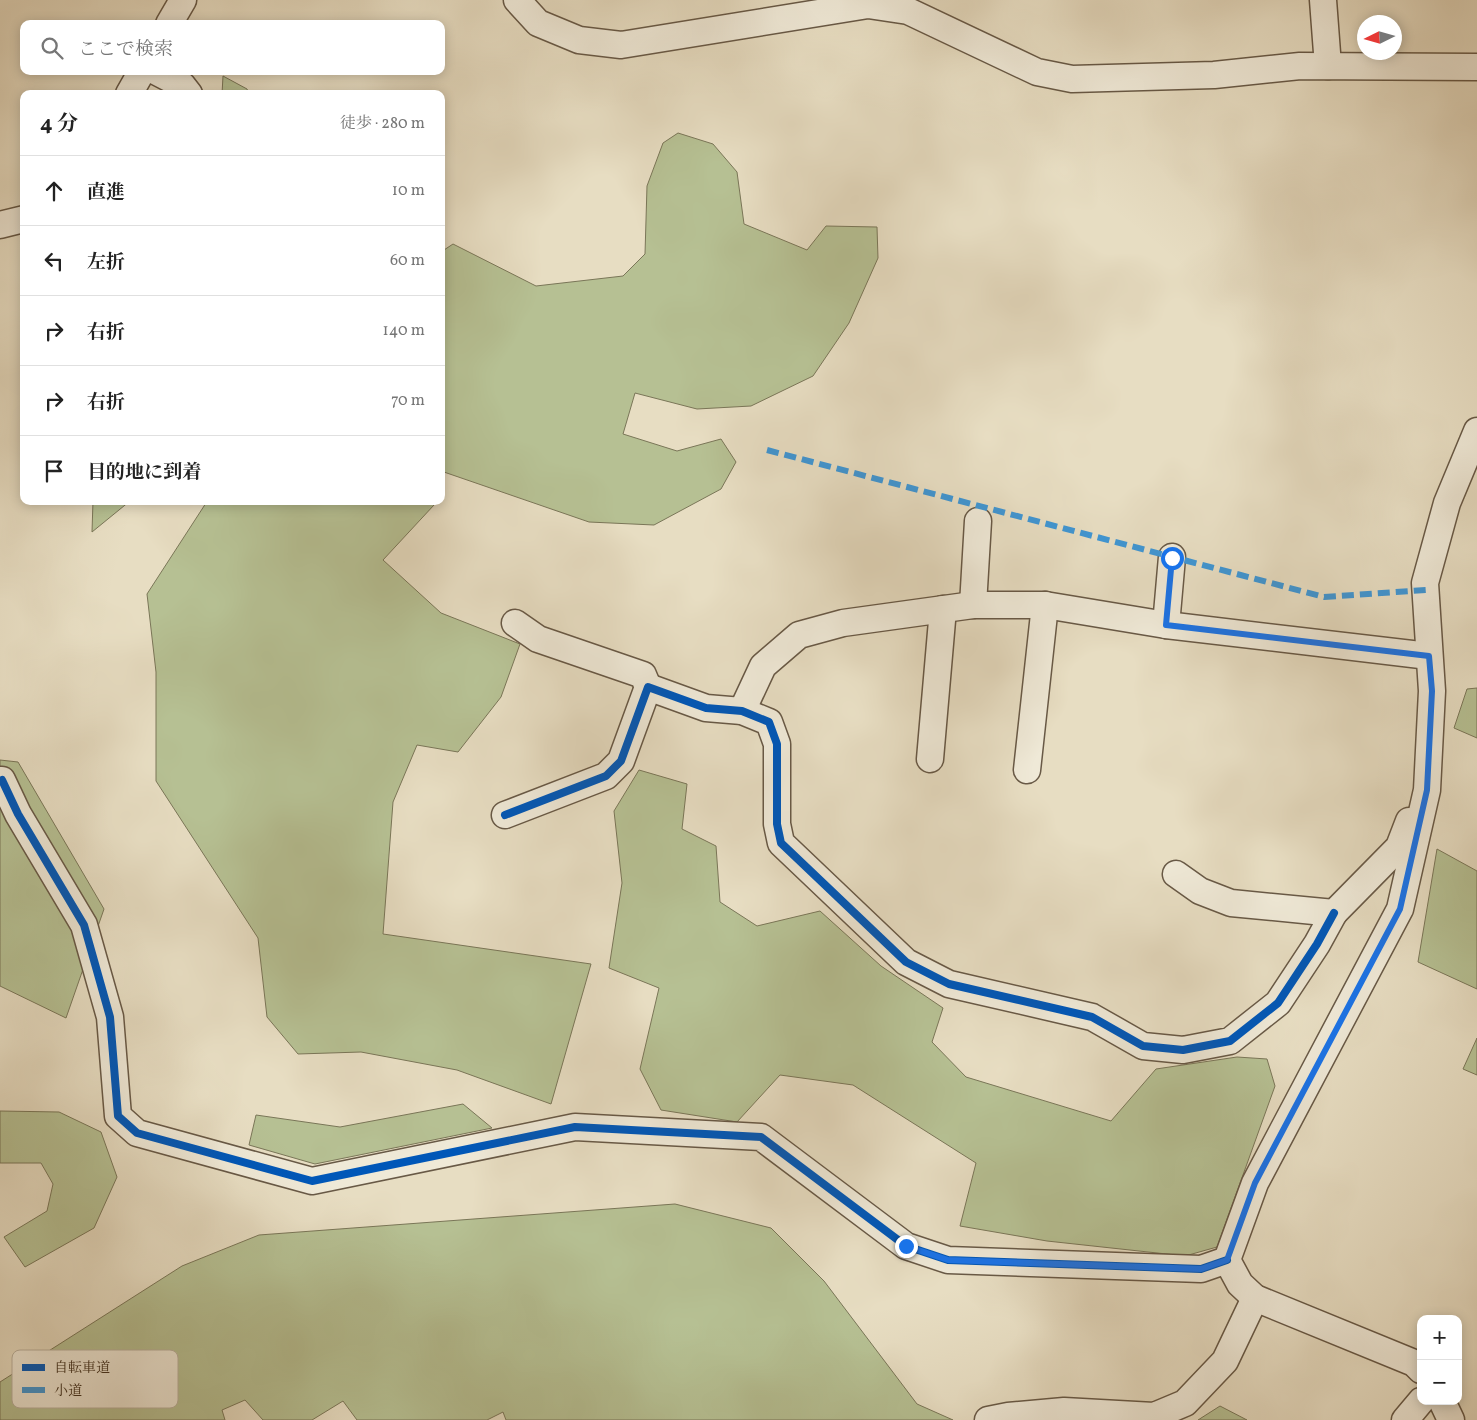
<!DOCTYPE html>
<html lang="ja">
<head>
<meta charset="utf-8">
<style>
	:root { --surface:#fff; --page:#f6f6f6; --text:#222; --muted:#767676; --line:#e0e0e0 }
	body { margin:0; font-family:Vollkorn,"Noto Serif JP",serif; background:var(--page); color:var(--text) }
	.controls { position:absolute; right:15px; bottom:15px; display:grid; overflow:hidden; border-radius:10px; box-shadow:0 2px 12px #0003 }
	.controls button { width:45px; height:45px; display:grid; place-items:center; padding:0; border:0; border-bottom:1px solid var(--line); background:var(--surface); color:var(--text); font:25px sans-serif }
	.compass { position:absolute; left:1357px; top:15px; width:45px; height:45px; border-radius:50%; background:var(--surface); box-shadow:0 2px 12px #0003; rotate:265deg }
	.stop { position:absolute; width:15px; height:15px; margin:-11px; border:4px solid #1a73e8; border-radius:50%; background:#fff }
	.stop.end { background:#1a73e8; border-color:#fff; box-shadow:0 1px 5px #0008 }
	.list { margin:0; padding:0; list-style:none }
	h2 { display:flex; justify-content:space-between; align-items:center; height:65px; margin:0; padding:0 20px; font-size:21px }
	h2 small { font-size:16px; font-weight:400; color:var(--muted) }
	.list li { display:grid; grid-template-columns:32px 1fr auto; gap:15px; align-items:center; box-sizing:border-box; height:70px; padding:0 20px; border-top:1px solid var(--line) }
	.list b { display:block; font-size:19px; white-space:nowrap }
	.list em { font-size:16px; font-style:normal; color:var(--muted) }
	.icon { flex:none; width:28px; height:28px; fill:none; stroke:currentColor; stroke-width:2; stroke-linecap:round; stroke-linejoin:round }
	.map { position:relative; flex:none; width:1477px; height:1420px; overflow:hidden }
	.search { position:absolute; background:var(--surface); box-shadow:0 2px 12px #0003; left:20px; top:20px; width:425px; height:55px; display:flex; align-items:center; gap:12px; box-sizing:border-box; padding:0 18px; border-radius:10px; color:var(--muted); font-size:19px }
	.panel { position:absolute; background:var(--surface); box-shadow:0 2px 12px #0003; left:20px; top:90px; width:425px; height:415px; border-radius:10px }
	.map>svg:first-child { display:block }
	.green { fill:#b6c093; stroke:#7a7658 }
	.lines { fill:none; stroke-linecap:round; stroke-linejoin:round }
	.street-casing { stroke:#685946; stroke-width:29 }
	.street { stroke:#efe9d7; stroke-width:26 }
	.quiet { stroke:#3f96d4; stroke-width:6; stroke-dasharray:12 6; stroke-linecap:butt }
	.cycleway-casing { stroke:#efe9d7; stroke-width:11 }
	.cycleway { stroke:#0057b8; stroke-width:8 }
	.route { stroke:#1a73e8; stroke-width:6 }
	.key { fill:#efe9d7; stroke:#bab19f; stroke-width:1 }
	.key-label { font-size:14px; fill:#3d2d1c }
</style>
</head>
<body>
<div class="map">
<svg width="1477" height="1420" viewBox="0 0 1477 1420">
	<rect width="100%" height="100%" fill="#e7ddc2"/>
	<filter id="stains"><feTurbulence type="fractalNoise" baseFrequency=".004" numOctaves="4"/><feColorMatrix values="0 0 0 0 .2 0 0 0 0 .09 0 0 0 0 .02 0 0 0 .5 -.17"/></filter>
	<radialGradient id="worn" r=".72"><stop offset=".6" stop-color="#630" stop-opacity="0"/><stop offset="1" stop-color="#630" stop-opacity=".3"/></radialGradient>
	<g class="green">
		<path d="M 223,76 L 247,89 L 249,94 L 222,94 Z"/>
		<path d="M 678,133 L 713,144 L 737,172 L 744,224 L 807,250 L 826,226 L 877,227 L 878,258 L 849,323 L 813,376 L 751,406 L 697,409 L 635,393 L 623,434 L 677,451 L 721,439 L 736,462 L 721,489 L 654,525 L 589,522 L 441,471 L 441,252 L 453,244 L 536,286 L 623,276 L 645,254 L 647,186 L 663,143 Z"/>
		<path d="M 93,501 L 130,501 L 92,532 Z"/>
		<path d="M 210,501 L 434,501 L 434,505 L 383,560 L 441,613 L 520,644 L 501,697 L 458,752 L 417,745 L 393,802 L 383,934 L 591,964 L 551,1104 L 457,1070 L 361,1052 L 298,1054 L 267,1017 L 258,938 L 156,781 L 156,672 L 147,594 L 206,503 Z"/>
		<path d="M 1477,688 L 1477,738 L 1454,728 L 1467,689 Z"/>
		<path d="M 0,760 L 18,762 L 104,909 L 66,1018 L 0,986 Z"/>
		<path d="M 639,770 L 687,784 L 682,829 L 716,846 L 720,902 L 757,926 L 820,911 L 881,966 L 943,1008 L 932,1042 L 966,1077 L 1111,1121 L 1156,1069 L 1237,1057 L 1267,1059 L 1275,1086 L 1217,1247 L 1185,1256 L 1047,1241 L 960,1226 L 976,1163 L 853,1085 L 780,1075 L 737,1122 L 661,1110 L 640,1069 L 659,988 L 609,968 L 622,883 L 614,811 Z"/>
		<path d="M 1437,849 L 1477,871 L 1477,989 L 1418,962 Z"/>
		<path d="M 1477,1038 L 1477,1075 L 1463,1069 Z"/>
		<path d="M 463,1104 L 492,1128 L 315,1164 L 249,1145 L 256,1115 L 340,1127 Z"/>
		<path d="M 0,1111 L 59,1112 L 101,1132 L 117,1177 L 94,1228 L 25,1267 L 4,1237 L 47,1211 L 53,1184 L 41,1163 L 0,1163 Z"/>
		<path d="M 675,1204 L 771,1228 L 824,1281 L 917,1404 L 953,1420 L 506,1420 L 503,1412 L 487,1420 L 357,1420 L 343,1401 L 312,1420 L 263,1420 L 245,1400 L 222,1410 L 225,1420 L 0,1420 L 0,1382 L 182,1266 L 259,1235 Z"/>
		<path d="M 1220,1406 L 1247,1420 L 1198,1420 Z"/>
	</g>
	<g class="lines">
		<g class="street-casing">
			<g id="street">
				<path d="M 517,0 L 538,23 L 579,40 L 621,45 L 868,5 L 908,11 L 1037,72 L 1072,79 L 1214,75 L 1300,66 L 1477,67"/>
				<path d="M 1323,0 L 1328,66"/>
				<path d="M 169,24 L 183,0"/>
				<path d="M 155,71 L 182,85 L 189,94"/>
				<path d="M 129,94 L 142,71"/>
				<path d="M 0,225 L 24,219"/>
				<path d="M 973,605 L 978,521"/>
				<path d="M 515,623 L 538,639 L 643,675 L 648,687"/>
				<path d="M 1166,625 L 1172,557"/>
				<path d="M 742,711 L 763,666 L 799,635 L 843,623 L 973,605 L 1045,605 L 1166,625 L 1429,656"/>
				<path d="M 930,759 L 943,609"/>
				<path d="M 1027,770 L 1045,605"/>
				<path d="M 2,780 L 18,814 L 84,925 L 110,1017 L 118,1116 L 137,1133 L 312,1181 L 575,1127 L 761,1137 L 906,1246 L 948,1260 L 1201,1269 L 1227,1260"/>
				<path d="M 505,815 L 606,776 L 621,761 L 648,687 L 706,708 L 742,711 L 769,722 L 777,744 L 777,824 L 781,843 L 906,962 L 949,984 L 1092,1017 L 1143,1046 L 1183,1050 L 1230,1041 L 1278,1003 L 1317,944 L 1334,913"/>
				<path d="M 1176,874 L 1200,891 L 1231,903 L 1334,913 L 1399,847 L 1409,821"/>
				<path d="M 1421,1370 L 1414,1363 L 1255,1298 L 1240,1284 L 1227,1260 L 1255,1183 L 1400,909 L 1427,790 L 1432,691 L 1425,583 L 1447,503 L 1477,431"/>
				<path d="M 1442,1401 L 1451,1420"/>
				<path d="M 988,1420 L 1008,1416 L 1064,1411 L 1154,1416 L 1185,1403 L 1225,1361 L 1255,1298"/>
				<path d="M 1405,1420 L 1421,1401"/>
			</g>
		</g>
		<use href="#street" class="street"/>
		<path class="quiet" d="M 767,450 L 1324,597 L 1426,590"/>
		<g class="cycleway-casing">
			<g id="cycleway">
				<path d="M 2,780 L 18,814 L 84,925 L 110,1017 L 118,1116 L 137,1133 L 312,1181 L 575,1127 L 761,1137 L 906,1246 L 948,1260 L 1201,1269 L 1227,1260"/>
				<path d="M 505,815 L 606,776 L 621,761 L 648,687 L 706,708 L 742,711 L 769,722 L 777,744 L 777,824 L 781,843 L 906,962 L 949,984 L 1092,1017 L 1143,1046 L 1183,1050 L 1230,1041 L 1278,1003 L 1317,944 L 1334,913"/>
			</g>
		</g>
		<use href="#cycleway" class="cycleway"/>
	</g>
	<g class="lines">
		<path class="route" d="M 906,1246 L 948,1260 L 1201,1269 L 1227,1260 L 1255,1183 L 1400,909 L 1427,790 L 1432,691 L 1429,656 L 1166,625 L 1172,558"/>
	</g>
	<rect x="12" y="1350" width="166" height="58" rx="8" class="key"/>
	<rect x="22" y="1364" width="23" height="7" fill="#0057b8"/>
	<rect x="22" y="1387" width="23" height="6" fill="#3f96d4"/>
	<g class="key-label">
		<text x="54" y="1372">自転車道</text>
		<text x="54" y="1395">小道</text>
	</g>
	<rect width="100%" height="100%" filter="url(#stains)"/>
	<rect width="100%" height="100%" fill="url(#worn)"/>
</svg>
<div class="controls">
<button>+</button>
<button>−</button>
</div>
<svg class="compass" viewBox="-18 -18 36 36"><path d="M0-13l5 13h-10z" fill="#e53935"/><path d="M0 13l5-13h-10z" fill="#767676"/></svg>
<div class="stop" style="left:1172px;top:558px"></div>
<div class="stop end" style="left:906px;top:1246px"></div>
<div class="search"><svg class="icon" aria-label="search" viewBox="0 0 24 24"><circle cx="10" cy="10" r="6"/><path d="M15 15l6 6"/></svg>ここで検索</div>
<section class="panel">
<h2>4 分<small>徒歩 · 280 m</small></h2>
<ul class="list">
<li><svg class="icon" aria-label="ahead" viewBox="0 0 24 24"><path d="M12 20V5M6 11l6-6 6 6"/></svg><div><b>直進</b></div><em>10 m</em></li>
<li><svg class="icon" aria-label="left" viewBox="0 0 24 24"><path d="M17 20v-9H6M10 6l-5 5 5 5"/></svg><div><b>左折</b></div><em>60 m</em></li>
<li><svg class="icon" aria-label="right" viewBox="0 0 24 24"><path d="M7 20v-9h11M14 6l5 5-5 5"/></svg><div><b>右折</b></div><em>140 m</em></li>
<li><svg class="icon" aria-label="right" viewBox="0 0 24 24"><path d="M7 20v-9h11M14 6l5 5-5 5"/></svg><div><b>右折</b></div><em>70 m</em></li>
<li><svg class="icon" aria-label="arrive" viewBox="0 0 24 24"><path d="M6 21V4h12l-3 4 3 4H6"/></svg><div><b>目的地に到着</b></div></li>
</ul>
</section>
</div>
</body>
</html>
